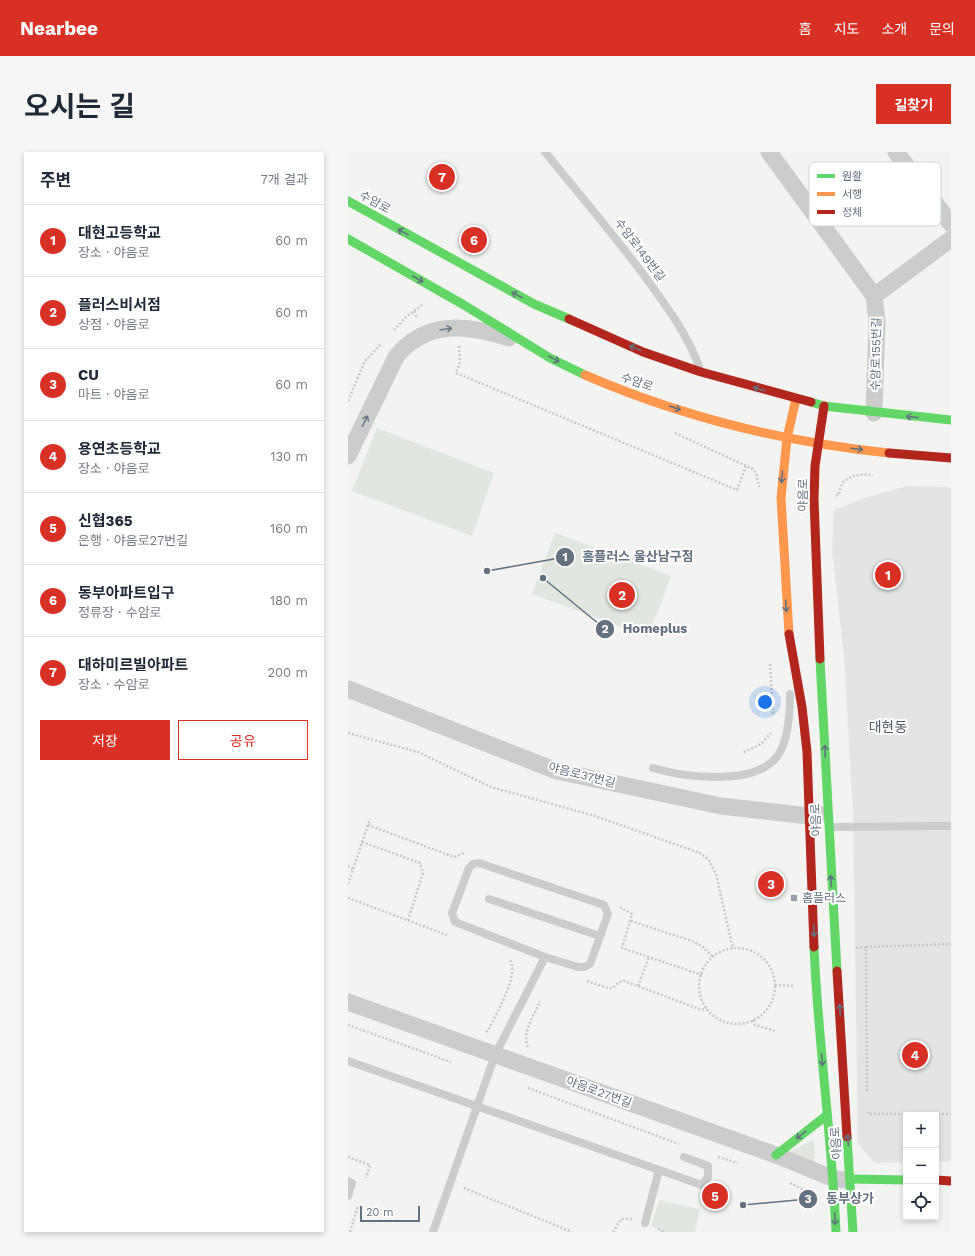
<!DOCTYPE html>
<html lang="ko">
<head>
<meta charset="utf-8">
<style>
	:root { --surface:#fff; --page:#f6f6f7; --text:#1f2937; --muted:#747a83; --line:#e0e1e3; --accent:#d93025 }
	body { margin:0; font-family:"Work Sans","Noto Sans KR",sans-serif; background:var(--page); color:var(--text) }
	.controls { position:absolute; right:12px; bottom:12px; display:grid; overflow:hidden; border-radius:0px; box-shadow:0 2px 6px #0003 }
	.controls button { width:36px; height:36px; display:grid; place-items:center; padding:0; border:0; border-bottom:1px solid var(--line); background:var(--surface); color:var(--text); font:20px sans-serif }
	.scale { position:absolute; left:12px; bottom:10px; width:60px; box-sizing:border-box; padding-left:4px; border:2px solid #647180; border-top:0; font-size:11px; line-height:14px; white-space:nowrap; color:#647180; -webkit-text-stroke:3px #fff; paint-order:stroke }
	.you { position:absolute; left:417px; top:550px; width:14px; height:14px; margin:-10px; border:3px solid #fff; border-radius:50%; background:#1a73e8; box-shadow:0 0 0 6px #1a73e833 }
	.badge { display:grid; place-items:center; width:26px; height:26px; border-radius:50%; background:var(--accent); color:#fff; font-size:13px; font-weight:700 }
	.pin { position:absolute; translate:-50% -50%; border:2px solid #fff; box-shadow:0 1px 4px #0006 }
	.list { margin:0; padding:0; list-style:none }
	h2 { display:flex; justify-content:space-between; align-items:center; height:52px; margin:0; padding:0 16px; font-size:17px }
	h2 small { font-size:13px; font-weight:400; color:var(--muted) }
	.list li { display:grid; grid-template-columns:26px 1fr auto; gap:12px; align-items:center; box-sizing:border-box; height:72px; padding:0 16px; border-top:1px solid var(--line) }
	.list b { display:block; font-size:15px; white-space:nowrap }
	.list p { margin:0; font-size:13px; white-space:nowrap; color:var(--muted) }
	.list em { font-size:13px; font-style:normal; color:var(--muted) }
	.actions { display:flex; gap:8px; padding:12px 16px }
	.actions a { flex:1; padding:9px 0; border:1px solid var(--accent); border-radius:0px; text-align:center; font-size:14px; color:var(--accent) }
	.actions .main { background:var(--accent); color:#fff }
	.icon { flex:none; width:22px; height:22px; fill:none; stroke:currentColor; stroke-width:2; stroke-linecap:round; stroke-linejoin:round }
	.map { position:relative; flex:none; width:603px; height:1080px; overflow:hidden; border-radius:0px }
	header { display:flex; align-items:center; gap:24px; box-sizing:border-box; height:56px; padding:0 20px; background:var(--accent); color:#fff }
	header strong { font-size:19px }
	nav { display:flex; gap:22px; margin-inline-start:auto; font-size:14px }
	.intro { display:flex; align-items:center; justify-content:space-between; box-sizing:border-box; height:96px; padding:0 24px }
	h1 { margin:0; font-size:28px }
	.button { padding:10px 18px; border-radius:0px; background:var(--accent); color:#fff; font-size:14px; font-weight:700 }
	main { display:flex; gap:24px; padding:0 24px }
	aside { flex:1; background:var(--surface); border-radius:0px; box-shadow:0 2px 6px #0003 }
	.map>svg:first-child { display:block }
	.built { fill:#e3e5e4 }
	.green { fill:#e2e6e0 }
	.lines { fill:none; stroke-linecap:round; stroke-linejoin:round }
	.path { stroke:#c8c8c9; stroke-width:2.5; stroke-dasharray:2 2; stroke-linecap:butt }
	.lane { stroke:#cbcccc; stroke-width:8 }
	.street { stroke:#cbcccc; stroke-width:17 }
	.fast { stroke:#63d668; stroke-width:9 }
	.slow { stroke:#ff974d; stroke-width:9 }
	.jam { stroke:#b3261e; stroke-width:9 }
	.oneway { stroke:#647180 }
	.oneway2 { stroke:#6e7a88 }
	.poi-dot { fill:#969ea8; stroke:#fff; stroke-width:1.5 }
	.labels { text-anchor:middle; stroke-width:4; stroke-linejoin:round; paint-order:stroke }
	.street-label { font-size:12px; fill:#647180; stroke:#fff }
	.poi-label { font-size:12px; fill:#647180; stroke:#fff; text-anchor:start }
	.quarter-label { font-size:14px; fill:#525b66; stroke:#fff }
	.key { fill:#fff; stroke:#d0d4d9; stroke-width:1 }
	.key-label { font-size:11px; fill:#647180 }
	.leader { fill:none; stroke:#647180; stroke-width:1.5 }
	.callout-dot { fill:#647180; stroke:#fff; stroke-width:1.5 }
	.mark-label { font-size:12px; text-anchor:middle; font-weight:bold; fill:#fff }
	.callout-label { font-size:13px; text-anchor:middle; font-weight:bold; fill:#647180; stroke:#fff; stroke-width:4; stroke-linejoin:round; paint-order:stroke }
</style>
</head>
<body>
<header>
<strong>Nearbee</strong>
<nav><a>홈</a><a>지도</a><a>소개</a><a>문의</a></nav>
</header>
<div class="intro"><h1>오시는 길</h1><a class="button">길찾기</a></div>
<main>
<aside>
<h2>주변<small>7개 결과</small></h2>
<ul class="list">
<li><span class="badge">1</span><div><b>대현고등학교</b><p>장소 · 야음로</p></div><em>60 m</em></li>
<li><span class="badge">2</span><div><b>플러스비서점</b><p>상점 · 야음로</p></div><em>60 m</em></li>
<li><span class="badge">3</span><div><b>CU</b><p>마트 · 야음로</p></div><em>60 m</em></li>
<li><span class="badge">4</span><div><b>용연초등학교</b><p>장소 · 야음로</p></div><em>130 m</em></li>
<li><span class="badge">5</span><div><b>신협365</b><p>은행 · 야음로27번길</p></div><em>160 m</em></li>
<li><span class="badge">6</span><div><b>동부아파트입구</b><p>정류장 · 수암로</p></div><em>180 m</em></li>
<li><span class="badge">7</span><div><b>대하미르빌아파트</b><p>장소 · 수암로</p></div><em>200 m</em></li>
</ul>
<div class="actions"><a class="main">저장</a><a>공유</a></div>
</aside>
<div class="map">
<svg width="603" height="1080" viewBox="0 0 603 1080">
	<rect width="100%" height="100%" fill="#f3f3f1"/>
	<path class="built" d="M 558,334 L 603,335 L 603,1009 L 588,1010 L 588,963 L 558,963 L 558,1010 L 526,1011 L 510,991 L 505,661 L 496,504 L 484,399 L 486,358 L 513,347 Z"/>
	<g class="green">
		<path d="M 29,276 L 146,321 L 124,384 L 4,339 Z"/>
		<path d="M 207,381 L 323,424 L 300,485 L 184,442 Z"/>
		<path d="M 466,987 L 467,1015 L 436,1003 Z"/>
		<path d="M 311,1048 L 352,1057 L 347,1080 L 317,1080 L 303,1074 Z"/>
	</g>
	<g class="lines">
		<g class="path">
			<path d="M 66,159 L 69,166"/>
			<path d="M 46,178 L 58,165 L 74,153"/>
			<path d="M 111,194 L 112,210 L 108,221 L 389,338 L 398,314"/>
			<path d="M 0,249 L 17,209 L 33,192"/>
			<path d="M 327,281 L 405,317 L 408,321 L 411,335"/>
			<path d="M 488,343 L 491,343 C 492,323 509,322 525,323"/>
			<path d="M 422,512 L 425,563"/>
			<path d="M 0,581 L 70,600 L 143,635 L 247,664 L 352,701 L 361,708 L 368,722 L 385,797"/>
			<path d="M 396,600 L 413,592 L 423,581"/>
			<path d="M 20,673 L 106,705 L 116,701"/>
			<path d="M 14,690 L 72,711 L 75,721 L 60,768"/>
			<path d="M 0,714 L 5,717"/>
			<path d="M 0,732 L 22,667"/>
			<path d="M 0,746 L 99,783"/>
			<path d="M 272,755 L 284,762 L 274,796 L 354,823"/>
			<path d="M 283,769 L 344,789 L 354,794 L 365,805"/>
			<path d="M 508,796 L 518,795"/>
			<circle cx="389" cy="834" r="38"/>
			<path d="M 239,829 L 260,836 L 265,836 L 271,830 L 276,829 L 354,858 L 359,856"/>
			<path d="M 427,833 L 446,834"/>
			<path d="M 290,834 L 301,805"/>
			<path d="M 405,868 L 407,873 L 428,879"/>
			<path d="M 0,873 L 103,910"/>
			<path d="M 138,880 L 141,877 C 148,862 173,820 161,807"/>
			<path d="M 180,895 C 173,881 187,862 192,849"/>
			<path d="M 180,936 L 331,992"/>
			<path d="M 519,939 L 518,795 L 603,792"/>
			<path d="M 520,960 L 520,962 L 603,962"/>
			<path d="M 0,1005 L 22,1013 L 18,1026"/>
			<path d="M 370,1005 L 390,1011"/>
			<path d="M 442,1031 L 456,1038 L 465,1047"/>
			<path d="M 116,1036 L 224,1080"/>
			<path d="M 310,1077 L 316,1080"/>
			<path d="M 2,1080 L 10,1054"/>
			<path d="M 265,1080 L 273,1067 L 285,1067"/>
		</g>
		<g class="lane">
			<path d="M 197,0 C 231,42 266,83 298,126 C 319,155 340,183 352,217"/>
			<path d="M 305,616 C 336,625 402,634 427,607 C 440,593 442,561 442,542"/>
			<path d="M 481,675 L 603,674"/>
			<path d="M 131,711 L 256,753 L 260,762 L 242,812 L 236,815 L 230,815 L 197,805 L 107,770 L 104,761 L 121,716 L 125,712 Z"/>
			<path d="M 141,747 L 252,784"/>
			<path d="M 0,909 L 354,1033 L 360,1025 L 360,1014 L 336,1005"/>
			<path d="M 0,1029 L 4,1031 L 0,1044"/>
			<path d="M 297,1071 L 311,1018"/>
			<path d="M 85,1080 L 147,903 L 197,805"/>
		</g>
		<g class="street">
			<path d="M 421,0 L 526,144 L 529,169 L 526,261"/>
			<path d="M 548,0 L 603,72"/>
			<path d="M 526,144 L 603,87"/>
			<path d="M 0,304 L 48,205 C 78,167 120,173 161,186"/>
			<path d="M 0,537 L 209,619 L 373,654 L 461,664 L 472,662"/>
			<path d="M 0,850 L 428,1003 L 484,1026 L 495,1028"/>
		</g>
		<g class="fast">
			<path d="M 0,49 L 186,152 L 221,167"/>
			<path d="M 0,87 L 116,153 L 202,206 L 237,223"/>
			<path d="M 463,250 L 476,254 L 603,268"/>
			<path d="M 472,507 L 489,819"/>
			<path d="M 466,795 C 470,890 484,985 488,1080"/>
			<path d="M 499,985 L 505,1080"/>
			<path d="M 428,1003 L 479,963"/>
			<path d="M 503,1027 L 558,1028"/>
		</g>
		<g class="slow">
			<path d="M 237,223 C 334,265 436,290 541,301"/>
			<path d="M 441,482 L 433,346 L 439,286 L 448,247"/>
		</g>
		<g class="jam">
			<path d="M 221,167 L 295,200 L 353,220 L 463,250"/>
			<path d="M 541,301 L 603,306"/>
			<path d="M 441,482 L 454,555 L 459,600 L 466,795"/>
			<path d="M 472,507 L 466,347 L 467,314 L 476,254"/>
			<path d="M 489,819 L 499,985"/>
			<path d="M 588,1028 L 603,1029"/>
		</g>
	</g>
	<defs><path id="oneway-shaft" d="M-6 0H5M1.5-3L5.5 0L1.5 3" fill="none" stroke-width="1.6" stroke-linecap="round" stroke-linejoin="round"/></defs>
	<g class="oneway">
		<use href="#oneway-shaft" transform="translate(55 80) rotate(-151)"/>
		<use href="#oneway-shaft" transform="translate(70 127) rotate(30)"/>
		<use href="#oneway-shaft" transform="translate(169 143) rotate(-152)"/>
		<use href="#oneway-shaft" transform="translate(287 196) rotate(-157)"/>
		<use href="#oneway-shaft" transform="translate(206 207) rotate(29)"/>
		<use href="#oneway-shaft" transform="translate(411 237) rotate(-164)"/>
		<use href="#oneway-shaft" transform="translate(327 256) rotate(19)"/>
		<use href="#oneway-shaft" transform="translate(564 265) rotate(-174)"/>
		<use href="#oneway-shaft" transform="translate(509 297) rotate(6)"/>
		<use href="#oneway-shaft" transform="translate(434 325) rotate(94)"/>
		<use href="#oneway-shaft" transform="translate(438 454) rotate(87)"/>
		<use href="#oneway-shaft" transform="translate(477 599) rotate(-92)"/>
		<use href="#oneway-shaft" transform="translate(483 729) rotate(-93)"/>
		<use href="#oneway-shaft" transform="translate(466 779) rotate(88)"/>
		<use href="#oneway-shaft" transform="translate(492 858) rotate(-93)"/>
		<use href="#oneway-shaft" transform="translate(474 908) rotate(85)"/>
		<use href="#oneway-shaft" transform="translate(453 983) rotate(142)"/>
		<use href="#oneway-shaft" transform="translate(500 988) rotate(-94)"/>
		<use href="#oneway-shaft" transform="translate(487 1067) rotate(87)"/>
	</g>
	<g class="oneway2">
		<use href="#oneway-shaft" transform="translate(98 177) rotate(-9)"/>
		<use href="#oneway-shaft" transform="translate(17 269) rotate(-64)"/>
	</g>
	<rect class="poi-dot" x="442" y="742" width="8" height="8" rx="2"/>
	<g class="labels">
		<g class="street-label">
			<text transform="translate(27 50) rotate(29)" y="4">수암로</text>
			<text transform="translate(292 98) rotate(53)" y="4">수암로149번길</text>
			<text transform="translate(528 202) rotate(-89)" y="4">수암로155번길</text>
			<text transform="translate(289 230) rotate(19)" y="4">수암로</text>
			<text transform="translate(455 343) rotate(-89)" y="4">야음로</text>
			<text transform="translate(234 623) rotate(14)" y="4">야음로37번길</text>
			<text transform="translate(468 668) rotate(-93)" y="4">야음로</text>
			<text transform="translate(251 940) rotate(20)" y="4">야음로27번길</text>
			<text transform="translate(488 991) rotate(-94)" y="4">야음로</text>
		</g>
		<g class="poi-label">
			<text x="454" y="750">홈플러스</text>
		</g>
		<g class="quarter-label">
			<text x="540" y="580">대현동</text>
		</g>
	</g>
	<rect x="461" y="10" width="132" height="64" rx="6" class="key"/>
	<rect x="469" y="22" width="18" height="4" fill="#63d668"/>
	<rect x="469" y="40" width="18" height="4" fill="#ff974d"/>
	<rect x="469" y="58" width="18" height="4" fill="#b3261e"/>
	<g class="key-label">
		<text x="494" y="28">원활</text>
		<text x="494" y="46">서행</text>
		<text x="494" y="64">정체</text>
	</g>
	<path class="leader" d="M139 419L217 405M195 426L257 477M395 1053L460 1047"/>
	<g class="callout-dot">
		<circle cx="139" cy="419" r="4"/>
		<circle cx="195" cy="426" r="4"/>
		<circle cx="395" cy="1053" r="4"/>
		<circle cx="217" cy="405" r="10"/>
		<circle cx="257" cy="477" r="10"/>
		<circle cx="460" cy="1047" r="10"/>
	</g>
	<g class="mark-label">
		<text x="217" y="409">1</text>
		<text x="257" y="481">2</text>
		<text x="460" y="1051">3</text>
	</g>
	<g class="callout-label">
		<text x="290" y="409">홈플러스 울산남구점</text>
		<text x="307" y="481">Homeplus</text>
		<text x="502" y="1051">동부상가</text>
	</g>
</svg>
<div class="controls">
<button>+</button>
<button>−</button>
<button><svg class="icon" aria-label="locate" viewBox="0 0 24 24"><circle cx="12" cy="12" r="6"/><path d="M12 2v4M12 18v4M2 12h4M18 12h4"/></svg></button>
</div>
<div class="scale">20 m</div>
<div class="you"></div>
<div class="pin badge" style="left:540px;top:423px">1</div>
<div class="pin badge" style="left:274px;top:443px">2</div>
<div class="pin badge" style="left:423px;top:732px">3</div>
<div class="pin badge" style="left:567px;top:903px">4</div>
<div class="pin badge" style="left:367px;top:1044px">5</div>
<div class="pin badge" style="left:126px;top:88px">6</div>
<div class="pin badge" style="left:94px;top:25px">7</div>
</div>
</main>
</body>
</html>
